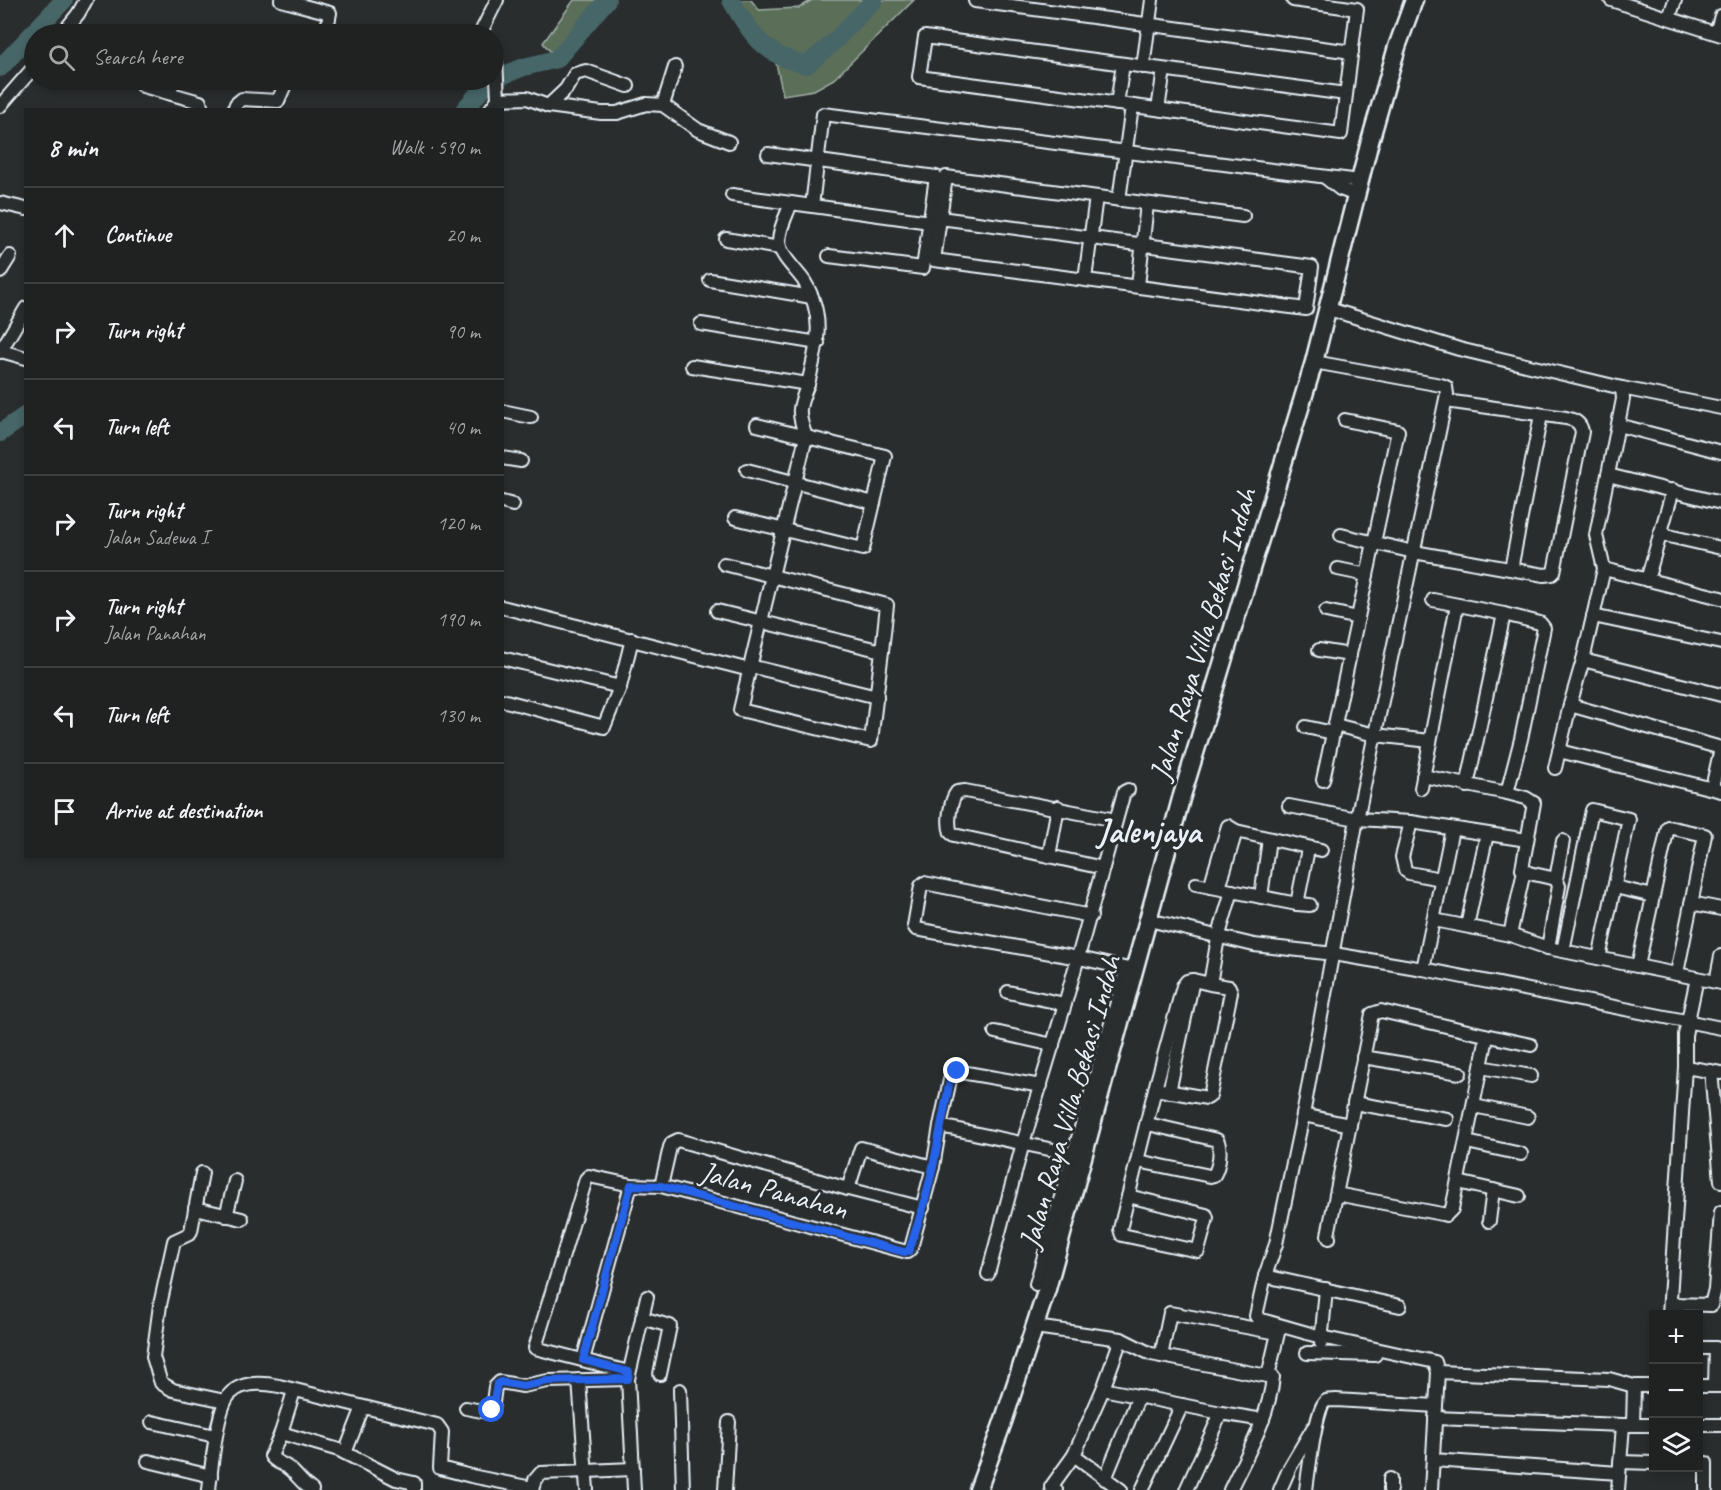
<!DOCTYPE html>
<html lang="en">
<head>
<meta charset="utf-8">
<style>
	:root { --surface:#202222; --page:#2d2f2f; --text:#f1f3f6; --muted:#a2a4a5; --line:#3d3f40 }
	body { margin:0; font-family:Caveat,sans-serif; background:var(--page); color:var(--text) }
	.controls { position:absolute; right:18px; bottom:18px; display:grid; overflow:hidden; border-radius:0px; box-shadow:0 3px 9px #0003 }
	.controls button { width:54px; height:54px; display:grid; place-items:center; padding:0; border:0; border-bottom:2px solid var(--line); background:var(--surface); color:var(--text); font:30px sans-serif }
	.stop { position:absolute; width:18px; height:18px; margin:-14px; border:4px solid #2563eb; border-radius:50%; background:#fff }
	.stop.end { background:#2563eb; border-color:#fff; box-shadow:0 2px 6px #0008 }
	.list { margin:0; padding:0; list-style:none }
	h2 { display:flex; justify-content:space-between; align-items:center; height:78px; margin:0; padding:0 24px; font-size:26px }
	h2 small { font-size:20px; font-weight:400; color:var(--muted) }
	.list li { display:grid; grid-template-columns:39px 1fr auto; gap:18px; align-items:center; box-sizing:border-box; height:96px; padding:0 24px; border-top:2px solid var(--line) }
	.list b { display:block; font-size:22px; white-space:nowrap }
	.list p { margin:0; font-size:20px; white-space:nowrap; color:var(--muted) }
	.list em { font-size:20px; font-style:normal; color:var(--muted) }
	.icon { flex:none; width:33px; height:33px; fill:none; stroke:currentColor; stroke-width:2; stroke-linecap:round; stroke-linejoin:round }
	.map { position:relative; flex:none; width:1721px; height:1490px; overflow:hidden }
	.search { position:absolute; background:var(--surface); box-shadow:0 3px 9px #0003; left:24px; top:24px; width:480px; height:66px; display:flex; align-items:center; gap:15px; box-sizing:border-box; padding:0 21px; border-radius:33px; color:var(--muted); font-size:22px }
	.panel { position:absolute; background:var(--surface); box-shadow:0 3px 9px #0003; left:24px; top:108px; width:480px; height:750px; border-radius:0px }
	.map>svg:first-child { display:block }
	.green { fill:#5a6e59; stroke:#a1b0a8; stroke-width:1.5 }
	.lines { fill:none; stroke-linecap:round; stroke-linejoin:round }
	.river { stroke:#476668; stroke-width:18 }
	.street-casing { stroke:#e8f1f8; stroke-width:16 }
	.secondary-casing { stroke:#e8f1f8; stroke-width:21 }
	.street { stroke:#2a2d2e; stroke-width:12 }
	.secondary { stroke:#2a2d2e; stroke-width:16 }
	.route { stroke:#2563eb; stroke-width:8 }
	.labels { text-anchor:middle; stroke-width:6; stroke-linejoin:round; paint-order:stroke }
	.street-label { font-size:30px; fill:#e8f1f8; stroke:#2a2d2e }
	.quarter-label { font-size:33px; font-weight:bold; fill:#e8f1f8; stroke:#2a2d2e }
</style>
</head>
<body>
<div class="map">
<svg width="1721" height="1490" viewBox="0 0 1721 1490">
	<rect width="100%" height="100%" fill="#2a2d2e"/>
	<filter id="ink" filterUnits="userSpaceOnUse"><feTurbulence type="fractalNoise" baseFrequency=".0167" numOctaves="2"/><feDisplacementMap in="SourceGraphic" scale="12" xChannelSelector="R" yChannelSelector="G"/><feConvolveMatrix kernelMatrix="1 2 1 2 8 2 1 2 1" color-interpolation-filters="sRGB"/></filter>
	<g filter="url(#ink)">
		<g class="green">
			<path d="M 574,0 L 605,0 L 557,59 L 543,43 Z"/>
			<path d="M 731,0 L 751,0 L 759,10 L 799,8 L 812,0 L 914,0 L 834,79 L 814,90 L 783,95 L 774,54 L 746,27 Z"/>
		</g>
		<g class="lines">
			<g class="river">
				<path d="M 731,0 C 750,34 766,57 807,65 L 835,41 L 874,0"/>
				<path d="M 0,68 L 64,0"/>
				<path d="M 494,79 L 524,67 L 557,59 L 607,0"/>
				<path d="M 464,110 L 489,81 L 493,80"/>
				<path d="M 0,433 L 26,415"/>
			</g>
			<g class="street-casing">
				<g id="street">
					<path d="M 281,0 L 330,13 L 326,34"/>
					<path d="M 1293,0 L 1357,9 L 1341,134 L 919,77 L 925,37 L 1346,94"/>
					<path d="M 1611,0 L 1721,35"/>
					<path d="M 975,1 L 1352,52"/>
					<path d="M 1669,18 L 1675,0"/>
					<path d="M 1716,33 L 1721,16"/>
					<path d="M 62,34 L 78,14 L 86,0"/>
					<path d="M 480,34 L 497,0"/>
					<path d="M 494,50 L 496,59 L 498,99"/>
					<path d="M 1143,67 L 1152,0"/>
					<path d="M 139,80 L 143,86 L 200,102 L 202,110"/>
					<path d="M 169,93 L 174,80"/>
					<path d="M 1117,104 L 1123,64"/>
					<path d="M 663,105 L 675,67"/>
					<path d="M 0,106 L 34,67"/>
					<path d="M 548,106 L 566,89 L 575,74 L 586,71 L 628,86"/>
					<path d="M 1158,109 L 1164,70"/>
					<path d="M 234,110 L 236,104 L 242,99 L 278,101 L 287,80"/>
					<path d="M 490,110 L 498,99 L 527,98 L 548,106 L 601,113 L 617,113 L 646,104 L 663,105 L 698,130 L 729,142"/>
					<path d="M 768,154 L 936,177 L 923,268 L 829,256"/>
					<path d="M 1326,178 L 1340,189 L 1356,195"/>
					<path d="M 732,195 L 930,222"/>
					<path d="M 1119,200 L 1132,106"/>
					<path d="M 0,203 L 26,209"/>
					<path d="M 812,206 L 823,114 L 1360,181"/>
					<path d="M 940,218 L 1312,267 L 1306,309 L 934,260 L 946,177 L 1243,216"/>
					<path d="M 726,239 L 780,248"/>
					<path d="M 0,272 L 10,256"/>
					<path d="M 1085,279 L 1096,197"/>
					<path d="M 710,280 L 812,297"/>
					<path d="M 1138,286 L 1147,204"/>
					<path d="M 1329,309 L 1459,349 L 1622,388 L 1721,408"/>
					<path d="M 701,324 L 818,343"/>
					<path d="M 1,351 L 26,358"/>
					<path d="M 0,352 L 26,308"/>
					<path d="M 1314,362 L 1441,385 L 1446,387 L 1447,394 L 1357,819 L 1303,1115 L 1276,1244 L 1265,1276 L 1256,1316 L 1258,1319 L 1321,1337 L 1435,1362 L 1438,1372 L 1431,1490"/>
					<path d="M 692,366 L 808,384 C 817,346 826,317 804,281 C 798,272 782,257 780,247 C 776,234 787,215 791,203"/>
					<path d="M 502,411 L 531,417"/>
					<path d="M 1618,425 L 1721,452"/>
					<path d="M 502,458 L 521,461"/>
					<path d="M 747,470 L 874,503"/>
					<path d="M 1608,475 L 1721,503"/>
					<path d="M 502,502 L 513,505"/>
					<path d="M 735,518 L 863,549 L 885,456 L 757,425"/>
					<path d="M 1660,534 L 1721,548"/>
					<path d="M 1341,535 L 1414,552 L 1544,575 L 1552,574 L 1554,572 L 1582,432 C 1581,423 1575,420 1566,418 L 1446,401"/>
					<path d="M 724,564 L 887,605 L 882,651"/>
					<path d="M 1338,569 L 1367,575"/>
					<path d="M 1511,569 L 1541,415"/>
					<path d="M 1604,569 L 1721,598"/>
					<path d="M 1647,580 L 1673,490"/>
					<path d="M 502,607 L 750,670"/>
					<path d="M 717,611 L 882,651 L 871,741 L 740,710 C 761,619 784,528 806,437 C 797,412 798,408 808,384"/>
					<path d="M 1326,611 L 1358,618"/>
					<path d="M 1593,616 L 1721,643"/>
					<path d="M 1319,650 L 1350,655"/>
					<path d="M 502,658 L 620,687"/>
					<path d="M 1583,660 L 1721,695"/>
					<path d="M 750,666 L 877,697"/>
					<path d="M 502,700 L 604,727 L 620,687 L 632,639"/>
					<path d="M 1570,705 L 1721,748"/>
					<path d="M 1335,725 L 1375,735 L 1430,741"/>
					<path d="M 1306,727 L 1333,733"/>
					<path d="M 1559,751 L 1721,791"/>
					<path d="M 1555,768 L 1570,705 L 1583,660 L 1604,569 L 1596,535 L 1623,399 L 1622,388"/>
					<path d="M 1423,776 L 1507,793 L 1521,739 L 1544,628 L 1540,623 L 1504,614 L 1433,600"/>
					<path d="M 1323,780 L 1398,431 L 1345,420"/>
					<path d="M 1467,786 L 1504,614"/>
					<path d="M 1421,788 L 1457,605"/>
					<path d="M 1712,788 L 1721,748"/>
					<path d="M 1507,793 L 1526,798 L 1534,803 L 1522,869 L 1529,873 L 1556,879 L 1559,886 L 1548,948"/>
					<path d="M 1289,806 L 1357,819 L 1411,822 L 1527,840"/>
					<path d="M 1411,822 L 1402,857 L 1405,870 L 1409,873 L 1441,879"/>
					<path d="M 1049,856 L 1058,807"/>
					<path d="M 1103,868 L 954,835 L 951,833 C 947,823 950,801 957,792 L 965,791 L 1116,820"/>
					<path d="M 1556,879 L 1563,841"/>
					<path d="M 1196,884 L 1297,904 L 1310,905"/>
					<path d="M 1210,887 L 1228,826 L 1236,831 L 1321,850"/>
					<path d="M 1615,887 L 1653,896"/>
					<path d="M 1219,888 L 1236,831"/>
					<path d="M 1261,897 L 1269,839"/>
					<path d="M 1691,903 L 1721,909"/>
					<path d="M 1297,904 L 1308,849"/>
					<path d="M 1091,916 L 924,883 L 921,886 L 914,926 L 916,929 L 1079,958 L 1133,970"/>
					<path d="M 1149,920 L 1254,945 L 1334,954 L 1423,969 L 1721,1028"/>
					<path d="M 1434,920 L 1510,935 L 1548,948 L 1721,983"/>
					<path d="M 1467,926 L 1487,834"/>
					<path d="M 1510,935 L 1524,871"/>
					<path d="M 1563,951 L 1592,810 L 1629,819 L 1599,958"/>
					<path d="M 1638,966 L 1668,827 L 1705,835 L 1677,973"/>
					<path d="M 1423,969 L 1452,829"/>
					<path d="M 1716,982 L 1721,956"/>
					<path d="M 1210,984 L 1193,980 L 1187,981 L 1183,986 L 1155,1089 L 1207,1098 L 1210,1096 L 1231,992 L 1229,987 L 1210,984 L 1218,938 L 1232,891"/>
					<path d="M 1008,992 L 1065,1004"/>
					<path d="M 995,1032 L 1053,1045"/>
					<path d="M 1485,1035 L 1531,1045"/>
					<path d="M 1363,1057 L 1460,1073"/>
					<path d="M 1481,1067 L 1531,1076"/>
					<path d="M 1685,1067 L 1721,1073"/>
					<path d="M 1711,1071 L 1721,1181"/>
					<path d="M 1169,1092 L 1193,980"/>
					<path d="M 1354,1103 L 1447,1119"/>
					<path d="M 1474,1106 L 1528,1117"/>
					<path d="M 1303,1115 L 1350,1125"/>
					<path d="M 940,1126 L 950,1080 L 955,1071 L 1041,1086"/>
					<path d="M 1467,1142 L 1521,1154"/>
					<path d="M 1138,1161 L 1210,1176 L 1214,1175 C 1219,1167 1222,1148 1217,1140 L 1148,1124"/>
					<path d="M 202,1173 L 191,1231 L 189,1234 L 174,1241 L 160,1305 L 153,1357 L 161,1383 L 173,1390 L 225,1401"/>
					<path d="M 1458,1182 L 1519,1196"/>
					<path d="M 661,1186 L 670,1147 L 672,1143 L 678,1140 L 848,1189 L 923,1208"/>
					<path d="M 848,1189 L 861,1148 L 933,1167"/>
					<path d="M 1128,1196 L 1206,1215 L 1207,1218 L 1198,1251 L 1122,1235 L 1120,1229 L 1155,1089"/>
					<path d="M 195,1208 L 242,1219"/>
					<path d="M 226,1216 L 235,1181"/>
					<path d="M 1489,1221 L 1493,1190"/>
					<path d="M 1329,1238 L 1328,1235 C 1342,1162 1357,1088 1372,1014 L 1381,1011 L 1485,1035 L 1486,1042 L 1452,1209 L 1446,1215 L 1442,1214 L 1336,1194"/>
					<path d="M 988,1274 L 1023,1143 L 1065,1004 L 1124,792 L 1128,790"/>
					<path d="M 1265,1276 L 1400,1306"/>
					<path d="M 1036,1284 L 1126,971"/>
					<path d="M 1671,1304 L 1711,1305 L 1715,1289 L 1721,1212"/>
					<path d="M 1669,1314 L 1685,1067 L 1685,1035 L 1697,978"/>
					<path d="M 642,1318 L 670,1326 L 660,1374"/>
					<path d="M 1035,1327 L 1121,1339 L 1151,1354 L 1273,1377 C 1269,1418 1247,1454 1230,1490"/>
					<path d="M 1321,1343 L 1326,1289"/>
					<path d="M 1698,1348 L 1716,1348 L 1715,1386"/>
					<path d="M 1307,1353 L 1375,1355"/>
					<path d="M 1161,1356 L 1170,1313 L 1278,1333 L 1268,1376"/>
					<path d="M 583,1360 L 631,1185"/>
					<path d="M 629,1372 L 535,1348 L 586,1179 L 589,1176 L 631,1185 L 661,1186 L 907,1252 L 911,1248 L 933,1167 L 940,1126 L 1082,1156"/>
					<path d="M 1438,1372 L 1609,1379 L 1634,1386 L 1654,1386"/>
					<path d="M 579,1380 L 587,1490"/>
					<path d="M 1698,1386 L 1721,1386"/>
					<path d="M 1103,1389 L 1221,1413 L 1263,1420"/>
					<path d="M 680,1390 L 683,1490"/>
					<path d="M 294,1391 L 281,1433 L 271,1456 C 275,1462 281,1463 287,1467 C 296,1473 302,1484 312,1490"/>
					<path d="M 466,1408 L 487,1412 L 492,1410 L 495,1387 L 500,1382 L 523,1386 L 548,1381 L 628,1379"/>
					<path d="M 1435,1418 L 1623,1425"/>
					<path d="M 152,1422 L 215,1436"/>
					<path d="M 1633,1425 L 1634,1386"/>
					<path d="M 1698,1425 L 1721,1425"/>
					<path d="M 281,1433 L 339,1450 L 396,1479 L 414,1483 L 414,1490"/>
					<path d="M 345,1453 L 363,1407"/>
					<path d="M 1074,1455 L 1121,1490"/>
					<path d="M 1433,1460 L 1619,1473"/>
					<path d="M 148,1461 L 211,1476"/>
					<path d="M 1620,1462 L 1654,1463"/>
					<path d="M 1698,1463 L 1706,1463 L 1706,1490"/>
					<path d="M 1105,1479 L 1139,1396"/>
					<path d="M 209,1490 C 211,1470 217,1407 230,1394 C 242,1381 264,1383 279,1386 L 437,1425 L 442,1432 L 440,1468 L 471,1476 L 532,1488"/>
					<path d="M 532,1490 L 535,1480 L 541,1473 L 633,1469"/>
					<path d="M 634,1490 L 628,1379 L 647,1297"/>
					<path d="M 725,1490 L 729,1422"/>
					<path d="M 1056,1490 L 1051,1487 L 1074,1455 L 1103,1389 L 1121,1339"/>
					<path d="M 1142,1490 L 1182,1405"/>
					<path d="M 1186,1490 L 1221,1413"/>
					<path d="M 1280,1490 L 1290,1467 L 1313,1428"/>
					<path d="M 1306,1490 C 1308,1476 1316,1406 1326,1401 C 1328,1400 1334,1400 1336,1400 L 1436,1406"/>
					<path d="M 1390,1490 L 1390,1479"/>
					<path d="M 1618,1490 L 1623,1425 L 1654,1425"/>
				</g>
			</g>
			<g class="secondary-casing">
				<path id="secondary" d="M 978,1490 L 1003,1422 L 1047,1289 L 1181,799 L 1314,362 L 1369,145 L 1397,47 L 1414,0"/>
			</g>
			<use href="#street" class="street"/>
			<use href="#secondary" class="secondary"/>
		</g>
	</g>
	<g class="lines" filter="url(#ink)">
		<path class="route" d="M 492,1410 L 497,1384 L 500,1382 L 523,1386 L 548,1381 L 628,1379 L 629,1372 L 583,1360 L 631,1185 L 661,1186 L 904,1252 L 909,1251 L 923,1208 L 933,1167 L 950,1080 L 953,1072 L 957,1071"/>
	</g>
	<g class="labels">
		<g class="street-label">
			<text transform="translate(1203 634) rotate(-73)" y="10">Jalan Raya Villa Bekasi Indah</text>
			<text transform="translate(1070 1102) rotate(-74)" y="10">Jalan Raya Villa Bekasi Indah</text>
			<text transform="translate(774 1190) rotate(15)" y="10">Jalan Panahan</text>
		</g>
		<g class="quarter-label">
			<text x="1149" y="842">Jalenjaya</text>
		</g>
	</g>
</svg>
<div class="controls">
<button>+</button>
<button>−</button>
<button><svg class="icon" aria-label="layers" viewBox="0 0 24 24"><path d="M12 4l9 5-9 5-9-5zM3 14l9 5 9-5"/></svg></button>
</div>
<div class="stop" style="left:492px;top:1410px"></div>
<div class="stop end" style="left:957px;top:1071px"></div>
<div class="search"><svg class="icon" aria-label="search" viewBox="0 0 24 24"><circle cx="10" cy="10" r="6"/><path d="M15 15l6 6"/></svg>Search here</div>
<section class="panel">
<h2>8 min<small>Walk · 590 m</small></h2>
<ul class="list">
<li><svg class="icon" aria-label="ahead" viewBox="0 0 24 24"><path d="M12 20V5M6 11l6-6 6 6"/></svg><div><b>Continue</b></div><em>20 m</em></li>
<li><svg class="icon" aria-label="right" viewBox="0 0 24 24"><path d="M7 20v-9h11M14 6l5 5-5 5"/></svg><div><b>Turn right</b></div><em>90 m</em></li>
<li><svg class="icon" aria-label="left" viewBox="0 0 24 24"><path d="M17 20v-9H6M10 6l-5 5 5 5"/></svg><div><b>Turn left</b></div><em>40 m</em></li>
<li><svg class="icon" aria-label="right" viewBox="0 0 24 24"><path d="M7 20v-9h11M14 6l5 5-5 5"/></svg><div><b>Turn right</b><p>Jalan Sadewa I</p></div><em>120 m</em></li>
<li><svg class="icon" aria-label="right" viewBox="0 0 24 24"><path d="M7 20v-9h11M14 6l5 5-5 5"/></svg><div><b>Turn right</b><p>Jalan Panahan</p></div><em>190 m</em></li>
<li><svg class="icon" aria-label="left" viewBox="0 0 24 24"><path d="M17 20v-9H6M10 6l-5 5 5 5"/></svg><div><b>Turn left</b></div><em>130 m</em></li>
<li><svg class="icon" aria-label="arrive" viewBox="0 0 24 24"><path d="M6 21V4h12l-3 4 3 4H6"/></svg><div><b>Arrive at destination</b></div></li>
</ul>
</section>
</div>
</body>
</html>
